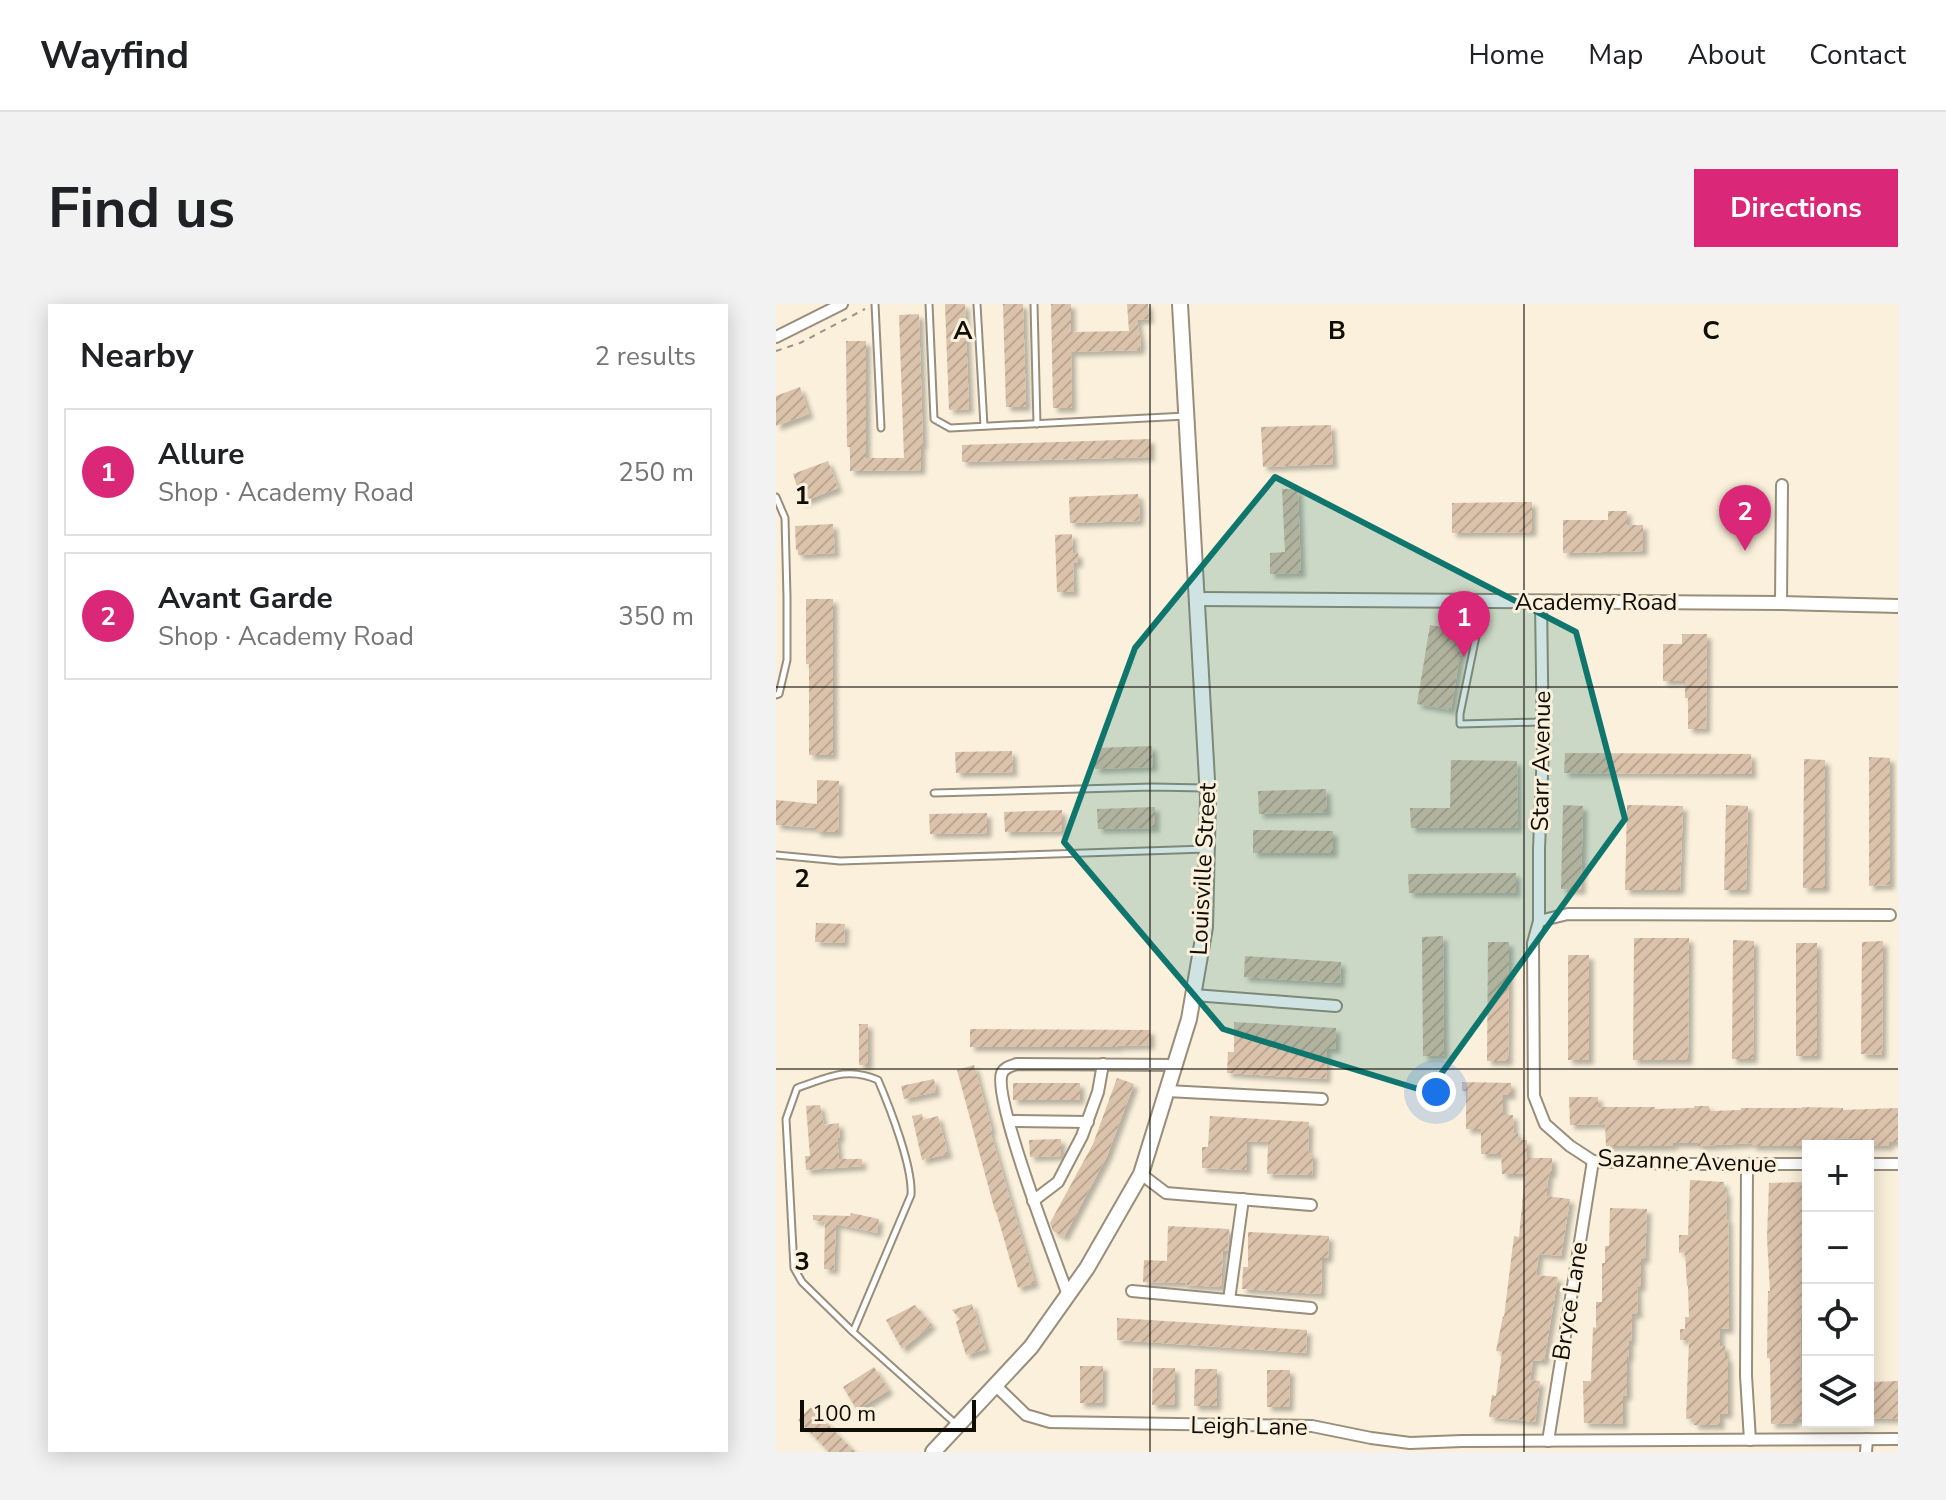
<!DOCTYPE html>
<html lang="en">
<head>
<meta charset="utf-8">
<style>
	:root { --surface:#fff; --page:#f2f2f2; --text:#202124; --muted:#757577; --line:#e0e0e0; --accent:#db2777 }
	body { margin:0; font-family:"Nunito Sans",sans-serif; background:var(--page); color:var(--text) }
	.controls { position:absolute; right:24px; bottom:24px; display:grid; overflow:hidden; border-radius:0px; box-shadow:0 4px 20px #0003 }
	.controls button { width:72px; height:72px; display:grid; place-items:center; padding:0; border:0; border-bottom:2px solid var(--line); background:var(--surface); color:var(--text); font:40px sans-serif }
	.scale { position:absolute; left:24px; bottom:20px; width:176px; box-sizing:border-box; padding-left:8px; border:4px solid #100d07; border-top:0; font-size:22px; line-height:28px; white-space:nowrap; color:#100d07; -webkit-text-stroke:6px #faf0db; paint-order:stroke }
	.you { position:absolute; left:660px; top:788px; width:28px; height:28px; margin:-20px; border:6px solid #fff; border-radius:50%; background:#1a73e8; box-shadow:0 0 0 12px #1a73e833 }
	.badge { display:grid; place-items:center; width:52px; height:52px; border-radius:50%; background:var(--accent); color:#fff; font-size:26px; font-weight:700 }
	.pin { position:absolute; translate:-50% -66px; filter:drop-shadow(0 2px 4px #0008) }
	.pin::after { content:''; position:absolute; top:42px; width:28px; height:24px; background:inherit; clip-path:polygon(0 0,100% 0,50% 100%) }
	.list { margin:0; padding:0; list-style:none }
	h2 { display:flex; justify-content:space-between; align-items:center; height:104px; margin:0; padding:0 32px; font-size:34px }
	h2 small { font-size:26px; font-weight:400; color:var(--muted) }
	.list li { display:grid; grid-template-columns:52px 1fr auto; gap:24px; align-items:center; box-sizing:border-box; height:128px; margin:0 16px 16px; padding:0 16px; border:2px solid var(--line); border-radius:0px }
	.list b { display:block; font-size:30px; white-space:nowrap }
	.list p { margin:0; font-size:26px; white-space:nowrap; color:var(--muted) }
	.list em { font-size:26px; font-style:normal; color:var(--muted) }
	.icon { flex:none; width:44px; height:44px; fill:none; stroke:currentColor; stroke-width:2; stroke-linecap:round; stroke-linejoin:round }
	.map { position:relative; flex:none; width:1122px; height:1148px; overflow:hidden; border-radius:0px }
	header { display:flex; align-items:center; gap:48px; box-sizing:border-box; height:112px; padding:0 40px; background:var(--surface); border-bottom:2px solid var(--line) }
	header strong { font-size:38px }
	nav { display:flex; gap:44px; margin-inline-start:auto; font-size:28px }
	.intro { display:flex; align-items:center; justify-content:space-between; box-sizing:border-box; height:192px; padding:0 48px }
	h1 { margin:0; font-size:56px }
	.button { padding:20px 36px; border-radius:0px; background:var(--accent); color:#fff; font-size:28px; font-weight:700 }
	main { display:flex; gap:48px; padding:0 48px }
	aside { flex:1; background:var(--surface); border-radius:0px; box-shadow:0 4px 20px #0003 }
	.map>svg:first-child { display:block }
	.building { fill:url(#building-hatch); filter:url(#shadow) }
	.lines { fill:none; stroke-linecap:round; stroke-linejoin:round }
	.service-casing { stroke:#988e7b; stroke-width:9 }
	.minor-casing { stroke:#988e7b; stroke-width:14 }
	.tertiary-casing { stroke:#988e7b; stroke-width:16 }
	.secondary-casing { stroke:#988e7b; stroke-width:18 }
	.path { stroke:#9b9485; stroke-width:2; stroke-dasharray:6 6; stroke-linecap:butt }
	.service { stroke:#fff; stroke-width:5 }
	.minor { stroke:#fff; stroke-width:10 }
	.tertiary { stroke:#fff; stroke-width:12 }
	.secondary { stroke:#fff; stroke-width:14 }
	.marked { fill:#0f766e; fill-opacity:0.2; stroke:#0f766e; stroke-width:6; stroke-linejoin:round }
	.grid { fill:none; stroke:#100d07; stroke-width:2; stroke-opacity:0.55 }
	.labels { text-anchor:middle; stroke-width:6; stroke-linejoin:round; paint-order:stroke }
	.street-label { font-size:24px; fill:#100d07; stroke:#faf0db }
	.grid-label { font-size:26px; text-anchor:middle; font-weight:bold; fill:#100d07; stroke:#faf0db; stroke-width:6; stroke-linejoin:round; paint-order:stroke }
</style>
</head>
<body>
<header>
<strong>Wayfind</strong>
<nav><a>Home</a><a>Map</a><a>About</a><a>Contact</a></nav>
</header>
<div class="intro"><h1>Find us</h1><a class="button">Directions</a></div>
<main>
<aside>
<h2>Nearby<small>2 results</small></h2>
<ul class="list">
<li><span class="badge">1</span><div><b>Allure</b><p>Shop · Academy Road</p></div><em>250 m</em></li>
<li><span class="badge">2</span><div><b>Avant Garde</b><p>Shop · Academy Road</p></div><em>350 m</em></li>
</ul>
</aside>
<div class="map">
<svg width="1122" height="1148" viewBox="0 0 1122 1148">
	<defs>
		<pattern id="building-hatch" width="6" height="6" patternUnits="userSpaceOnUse" patternTransform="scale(2)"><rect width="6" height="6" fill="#dbc2ab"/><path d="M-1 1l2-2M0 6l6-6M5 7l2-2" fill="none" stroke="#bba692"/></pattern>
		<filter id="shadow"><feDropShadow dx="4.5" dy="4.5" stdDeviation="2" flood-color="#0004"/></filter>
	</defs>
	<rect width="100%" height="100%" fill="#faf0db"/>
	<g class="building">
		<path d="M 169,0 L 189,0 L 193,105 L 173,106 Z"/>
		<path d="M 227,0 L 247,0 L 250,103 L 230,103 Z"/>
		<path d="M 275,0 L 295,0 L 295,28 L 353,27 L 351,0 L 372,0 L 373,15 L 361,16 L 365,38 L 364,46 L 295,48 L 296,104 L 277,104 Z"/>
		<path d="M 143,10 L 147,141 L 145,141 L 145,166 L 74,167 L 74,143 L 71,143 L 70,37 L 90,37 L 90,154 L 128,154 L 123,11 Z"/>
		<path d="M 24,83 L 33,110 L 0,122 L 0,92 Z"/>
		<path d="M 555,121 L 557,160 L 487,163 L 485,123 Z"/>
		<path d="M 374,135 L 374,153 L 186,158 L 186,141 Z"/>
		<path d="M 52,157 L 62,184 L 26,198 L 17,170 Z"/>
		<path d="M 506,185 L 522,185 L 525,269 L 494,270 L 494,249 L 509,248 Z"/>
		<path d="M 362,190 L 364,204 L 363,217 L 294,219 L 293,193 Z"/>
		<path d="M 756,198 L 756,228 L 676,229 L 676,199 Z"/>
		<path d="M 832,207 L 851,207 L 851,221 L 867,221 L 867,247 L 787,249 L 787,216 L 832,216 Z"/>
		<path d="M 57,220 L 59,249 L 22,251 L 22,246 L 20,246 L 19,222 Z"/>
		<path d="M 296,230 L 297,249 L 302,249 L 302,259 L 297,259 L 298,288 L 281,288 L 279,231 Z"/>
		<path d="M 30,295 L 57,295 L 57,451 L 33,451 L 33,360 L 30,360 Z"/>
		<path d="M 654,321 L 688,327 L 675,406 L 641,400 Z"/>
		<path d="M 906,330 L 931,330 L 930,425 L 912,425 L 912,394 L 909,394 L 909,377 L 887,377 L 887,340 L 906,340 Z"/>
		<path d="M 376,442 L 377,463 L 319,465 L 319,444 Z"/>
		<path d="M 236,447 L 237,468 L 180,469 L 179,448 Z"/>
		<path d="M 789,449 L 975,450 L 976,470 L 788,469 Z"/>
		<path d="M 1093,453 L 1114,454 L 1114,581 L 1093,582 Z"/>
		<path d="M 1028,455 L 1049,456 L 1049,584 L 1027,584 Z"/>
		<path d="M 675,456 L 741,457 L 742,524 L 635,524 L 634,504 L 674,504 Z"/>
		<path d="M 41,476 L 63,477 L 62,528 L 40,528 L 40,524 L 0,521 L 0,496 L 41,500 Z"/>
		<path d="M 550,485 L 551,508 L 483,510 L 482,487 Z"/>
		<path d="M 787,501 L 807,502 L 805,586 L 785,585 Z"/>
		<path d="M 851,501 L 907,502 L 904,586 L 849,586 Z"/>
		<path d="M 950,501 L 972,502 L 970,586 L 948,586 Z"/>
		<path d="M 379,503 L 379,524 L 322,525 L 321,505 Z"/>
		<path d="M 286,506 L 286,527 L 229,528 L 228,508 Z"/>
		<path d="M 211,509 L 211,529 L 154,530 L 153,510 Z"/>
		<path d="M 477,526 L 557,527 L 557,549 L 477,549 Z"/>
		<path d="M 740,569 L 740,589 L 633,589 L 632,570 Z"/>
		<path d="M 40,619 L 69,620 L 68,639 L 39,638 Z"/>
		<path d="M 667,632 L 668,752 L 647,752 L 646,633 Z"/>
		<path d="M 858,634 L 913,634 L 912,756 L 857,756 Z"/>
		<path d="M 957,636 L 978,637 L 977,755 L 956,755 Z"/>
		<path d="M 1107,637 L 1106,751 L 1085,750 L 1086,638 Z"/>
		<path d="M 712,638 L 733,638 L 732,757 L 711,757 Z"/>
		<rect x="1020" y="639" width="21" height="113"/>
		<rect x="792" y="651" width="21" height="105"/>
		<path d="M 469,652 L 565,658 L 564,679 L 468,673 Z"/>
		<path d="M 458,718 L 560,724 L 560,745 L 551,745 L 550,775 L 451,769 L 452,748 L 458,748 Z"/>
		<rect x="83" y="720" width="9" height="41"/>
		<path d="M 194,725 L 374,726 L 374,741 L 342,742 L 342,743 L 194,743 Z"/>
		<path d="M 198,761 L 216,826 L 214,827 L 259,979 L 242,984 L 220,907 L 219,907 L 181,766 Z"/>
		<path d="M 341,774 L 358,780 L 331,852 L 288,933 L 277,927 L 274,919 L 317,840 Z"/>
		<path d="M 158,775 L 160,788 L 128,795 L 125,782 Z"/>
		<path d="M 686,778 L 735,779 L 735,791 L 727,791 L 727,811 L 737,811 L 738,829 L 742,829 L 742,836 L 751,836 L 751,854 L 776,854 L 776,869 L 773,869 L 770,892 L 794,895 L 785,952 L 763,950 L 760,971 L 782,973 L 768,1057 L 757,1056 L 754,1076 L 764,1077 L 759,1118 L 713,1113 L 716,1091 L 720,1092 L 726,1048 L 720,1047 L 727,1012 L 728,1013 L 738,932 L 743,933 L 749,870 L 726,870 L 725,850 L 705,850 L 705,825 L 690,825 L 690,787 L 686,787 Z"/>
		<rect x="237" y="779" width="67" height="17"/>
		<path d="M 793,793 L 822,793 L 822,803 L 879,803 L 879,805 L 918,804 L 918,802 L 933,802 L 934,807 L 965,806 L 965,804 L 1026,804 L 1026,803 L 1067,804 L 1067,806 L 1122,804 L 1122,838 L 1113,838 L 1113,842 L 1083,841 L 1083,835 L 1059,834 L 1059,842 L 976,842 L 976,839 L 922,842 L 922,839 L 897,839 L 897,842 L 830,842 L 829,820 L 794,821 Z"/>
		<path d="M 44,801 L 48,821 L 63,819 L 64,834 L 61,834 L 63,855 L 86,855 L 86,862 L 30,866 L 29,852 L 34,852 L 30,802 Z"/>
		<path d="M 146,810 L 147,816 L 162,812 L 172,850 L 146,856 L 136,812 Z"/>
		<path d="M 434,812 L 533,818 L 532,849 L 537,850 L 536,871 L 491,870 L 492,838 L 471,837 L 471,866 L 426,864 L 426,843 L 432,843 Z"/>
		<path d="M 285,835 L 285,852 L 254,853 L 253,836 Z"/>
		<path d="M 914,876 L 948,878 L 948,888 L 951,888 L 950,915 L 952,915 L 953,1025 L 944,1025 L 944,1042 L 949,1042 L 949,1053 L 952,1053 L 952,1110 L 944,1110 L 944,1121 L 918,1121 L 918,1114 L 910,1115 L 913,1036 L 904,1036 L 904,1025 L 909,1025 L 909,1013 L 913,1013 L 912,982 L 911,982 L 909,948 L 903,949 L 903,931 L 912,931 Z"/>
		<path d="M 1028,878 L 1029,933 L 1032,933 L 1032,949 L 1029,949 L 1031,1010 L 1025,1010 L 1024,1070 L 1030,1070 L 1029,1102 L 1032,1102 L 1032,1115 L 1018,1115 L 1018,1119 L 995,1120 L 994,1054 L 991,1054 L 992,987 L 994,987 L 991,933 L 993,879 Z"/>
		<path d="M 834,904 L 871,905 L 869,955 L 865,955 L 865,983 L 861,983 L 862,1010 L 856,1010 L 855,1037 L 853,1037 L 853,1053 L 851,1053 L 851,1092 L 847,1092 L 847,1120 L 808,1119 L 807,1077 L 815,1077 L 817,1023 L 820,1024 L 820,998 L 826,998 L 826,959 L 829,959 L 829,942 L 833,942 Z"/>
		<path d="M 75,909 L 103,915 L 101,929 L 60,920 L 58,966 L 48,965 L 49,918 L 37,916 L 37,911 L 74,912 Z"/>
		<path d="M 392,922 L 453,925 L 452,947 L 447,946 L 445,983 L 409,981 L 409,979 L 367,978 L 368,956 L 391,957 Z"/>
		<path d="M 472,928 L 553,932 L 552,954 L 546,954 L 545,990 L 466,985 L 467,963 L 472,963 Z"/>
		<path d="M 196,1000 L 210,1045 L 190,1051 L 180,1018 L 184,1015 L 176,1006 Z"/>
		<path d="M 139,1001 L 156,1021 L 126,1045 L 110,1016 Z"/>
		<path d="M 341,1014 L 531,1026 L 530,1049 L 341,1036 Z"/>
		<path d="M 304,1062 L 327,1062 L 326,1099 L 304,1099 Z"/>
		<path d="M 98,1063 L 113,1086 L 81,1106 L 67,1083 Z"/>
		<path d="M 377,1064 L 399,1064 L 399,1101 L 376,1101 Z"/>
		<path d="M 419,1065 L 441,1065 L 441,1102 L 418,1102 Z"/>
		<path d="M 491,1066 L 514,1066 L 513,1103 L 491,1103 Z"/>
		<path d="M 1122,1077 L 1122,1115 L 1092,1114 L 1092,1078 Z"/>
		<path d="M 35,1103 L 79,1148 L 53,1148 L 22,1116 Z"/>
	</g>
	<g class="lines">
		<g class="service-casing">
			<g id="service">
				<path d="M 99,0 L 105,124"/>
				<path d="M 153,0 L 158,115 L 174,124 L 410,112"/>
				<path d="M 201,0 L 208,122"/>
				<path d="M 258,0 L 261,120"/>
				<path d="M 0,193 L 9,214 L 11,293 L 11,356 L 3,390 L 0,391"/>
				<path d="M 707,298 L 684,410 L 684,420 L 765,418"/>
				<path d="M 158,489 L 376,483 L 429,484"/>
				<path d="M 0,551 L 64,557 L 430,545"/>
				<path d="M 77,1028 L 135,891 C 137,863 114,804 102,776 C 71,762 51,774 21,784 L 10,815 L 18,964 L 26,978 L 77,1028 L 181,1121"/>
			</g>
		</g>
		<g class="minor-casing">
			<g id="minor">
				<path d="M 0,33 L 66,0"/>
				<path d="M 765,297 L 767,445 L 763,545 L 763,617 L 757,639 L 758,792 L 769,820 L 794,842 L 817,857 L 899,860 L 1032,860"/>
				<path d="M 1005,299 L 1006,181"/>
				<path d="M 763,617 L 792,610 L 1114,611"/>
				<path d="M 418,691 L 560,702"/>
				<path d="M 391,787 L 546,795"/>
				<path d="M 234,817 L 312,818"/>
				<path d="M 971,860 L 970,1072 L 974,1136"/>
				<path d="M 1092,860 L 1122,860"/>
				<path d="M 365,870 L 390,889 L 535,901"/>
				<path d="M 257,897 L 282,878 L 306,832 L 322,788 L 327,760"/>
				<path d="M 356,987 L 535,1004"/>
				<path d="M 292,991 C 280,958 216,793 226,769 C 229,763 235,762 241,760 L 399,761"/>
				<path d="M 453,996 L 467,895"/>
				<path d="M 219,1081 L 250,1111 L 274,1118 L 536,1122 L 595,1134 L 634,1139 L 686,1137 L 1122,1135"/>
				<path d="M 772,1137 L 817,857"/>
				<path d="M 1090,1148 L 1091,1135"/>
			</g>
		</g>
		<g class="tertiary-casing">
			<path id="tertiary" d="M 421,295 L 1005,299 L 1122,302"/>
		</g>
		<g class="secondary-casing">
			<path id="secondary" d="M 157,1148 L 255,1043 L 311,964 L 365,870 L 413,715 L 429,623 L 432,494 L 404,0"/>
		</g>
		<path class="path" d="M 0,47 L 24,39 L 89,5"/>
		<use href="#service" class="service"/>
		<use href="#minor" class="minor"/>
		<use href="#tertiary" class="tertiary"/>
		<use href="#secondary" class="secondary"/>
	</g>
	<path class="marked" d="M 499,173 L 800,328 L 849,515 L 652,788 L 447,725 L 288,538 L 359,344 Z"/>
	<path class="grid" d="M 374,0 L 374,1148M 748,0 L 748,1148M 0,383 L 1122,383M 0,765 L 1122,765"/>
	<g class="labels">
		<g class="street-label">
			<text x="820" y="306">Academy Road</text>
			<text transform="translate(765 457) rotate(-89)" y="8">Starr Avenue</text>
			<text transform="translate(427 565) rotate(-87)" y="8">Louisville Street</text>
			<text transform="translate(911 857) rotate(2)" y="8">Sazanne Avenue</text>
			<text transform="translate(794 997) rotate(-81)" y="8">Bryce Lane</text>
			<text transform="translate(473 1122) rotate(1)" y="8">Leigh Lane</text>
		</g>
	</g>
	<g class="grid-label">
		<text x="187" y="35">A</text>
		<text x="561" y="35">B</text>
		<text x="935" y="35">C</text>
		<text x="26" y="200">1</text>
		<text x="26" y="583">2</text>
		<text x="26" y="966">3</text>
	</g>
</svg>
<div class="controls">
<button>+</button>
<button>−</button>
<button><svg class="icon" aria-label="locate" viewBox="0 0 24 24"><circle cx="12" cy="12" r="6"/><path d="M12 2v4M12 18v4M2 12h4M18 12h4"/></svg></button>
<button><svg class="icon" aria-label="layers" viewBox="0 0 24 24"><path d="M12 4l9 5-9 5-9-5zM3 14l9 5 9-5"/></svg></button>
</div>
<div class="scale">100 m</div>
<div class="you"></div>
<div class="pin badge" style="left:688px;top:353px">1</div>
<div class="pin badge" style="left:969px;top:247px">2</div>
</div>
</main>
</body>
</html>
